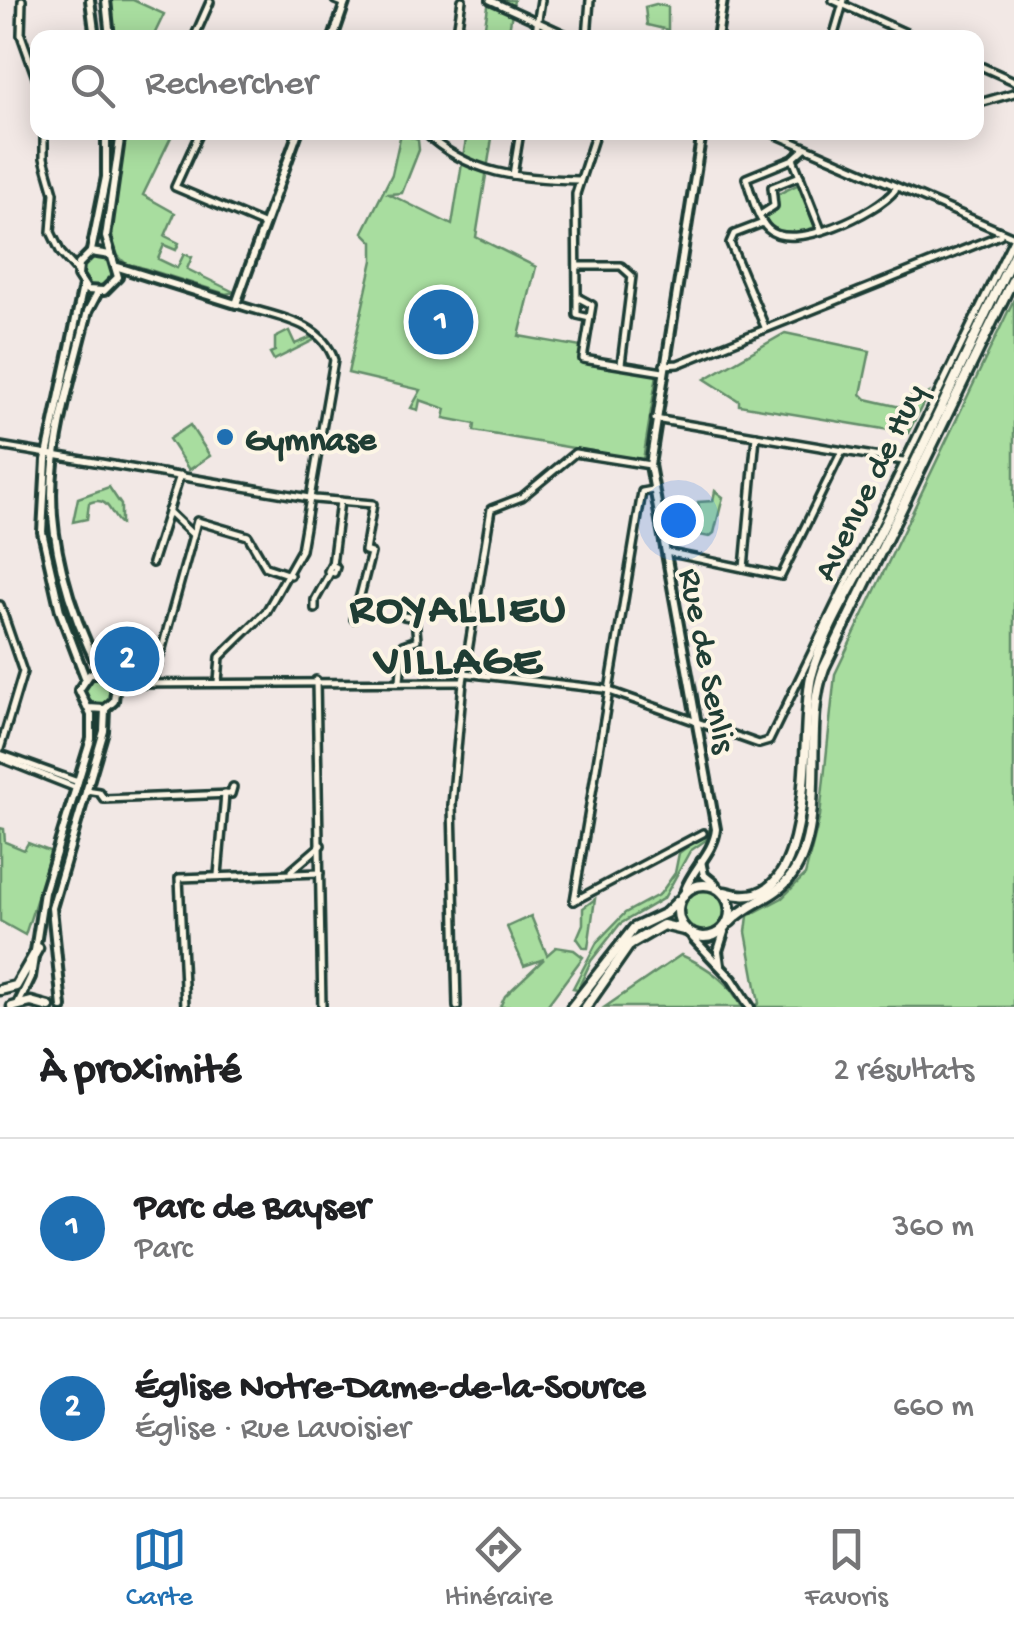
<!DOCTYPE html>
<html lang="fr">
<head>
<meta charset="utf-8">
<style>
	:root { --surface:#fff; --page:#f6f6f6; --text:#202124; --muted:#757577; --line:#e0e0e0; --accent:#1f6fb2 }
	body { margin:0; font-family:"Gochi Hand",sans-serif; background:var(--page); color:var(--text) }
	.you { position:absolute; left:678px; top:520px; width:35px; height:35px; margin:-25px; border:8px solid #fff; border-radius:50%; background:#1a73e8; box-shadow:0 0 0 15px #1a73e833 }
	.badge { display:grid; place-items:center; width:65px; height:65px; border-radius:50%; background:var(--accent); color:#fff; font-size:32px; font-weight:700 }
	.pin { position:absolute; translate:-50% -50%; border:5px solid #fff; box-shadow:0 2px 10px #0006 }
	.list { margin:0; padding:0; list-style:none }
	h2 { display:flex; justify-content:space-between; align-items:center; height:130px; margin:0; padding:0 40px; font-size:42px }
	h2 small { font-size:32px; font-weight:400; color:var(--muted) }
	.list li { display:grid; grid-template-columns:65px 1fr auto; gap:30px; align-items:center; box-sizing:border-box; height:180px; padding:0 40px; border-top:2px solid var(--line) }
	.list b { display:block; font-size:38px; white-space:nowrap }
	.list p { margin:0; font-size:32px; white-space:nowrap; color:var(--muted) }
	.list em { font-size:32px; font-style:normal; color:var(--muted) }
	.icon { flex:none; width:55px; height:55px; fill:none; stroke:currentColor; stroke-width:2; stroke-linecap:round; stroke-linejoin:round }
	.map { position:relative; flex:none; width:1014px; height:1007px; overflow:hidden }
	.search { position:absolute; background:var(--surface); box-shadow:0 5px 25px #0003; left:30px; right:30px; top:30px; height:110px; display:flex; align-items:center; gap:25px; box-sizing:border-box; padding:0 35px; border-radius:20px; color:var(--muted); font-size:38px }
	.sheet { height:490px; background:var(--surface) }
	nav { display:flex; justify-content:space-around; align-items:center; box-sizing:border-box; height:140px; border-top:2px solid var(--line); background:var(--surface); font-size:28px; color:var(--muted) }
	nav a { display:grid; justify-items:center; gap:5px }
	nav .on { color:var(--accent) }
	.map>svg:first-child { display:block }
	.green { fill:#a8dd9f; stroke:#648d6a; stroke-width:2.5 }
	.lines { fill:none; stroke-linecap:round; stroke-linejoin:round }
	.street-casing { stroke:#1f3d34; stroke-width:12 }
	.secondary-casing { stroke:#1f3d34; stroke-width:14 }
	.primary-casing { stroke:#1f3d34; stroke-width:15 }
	.street { stroke:#fcf5e5; stroke-width:5 }
	.secondary { stroke:#fcf5e5; stroke-width:6 }
	.primary { stroke:#fcf5e5; stroke-width:8 }
	.poi-dot { fill:#1f6fb2; stroke:#fcf5e5; stroke-width:4 }
	.labels { text-anchor:middle; stroke-width:8; stroke-linejoin:round; paint-order:stroke }
	.poi-label { font-size:35px; font-weight:bold; fill:#1f3d34; stroke:#fcf5e5; text-anchor:start }
	.street-label { font-size:35px; fill:#1f3d34; stroke:#fcf5e5 }
	.district-label { font-size:45px; font-weight:bold; letter-spacing:2.5px; fill:#1f3d34; stroke:#fcf5e5 }
</style>
</head>
<body>
<div class="map">
<svg width="1014" height="1007" viewBox="0 0 1014 1007">
	<rect width="100%" height="100%" fill="#f2e8e5"/>
	<filter id="ink" filterUnits="userSpaceOnUse"><feTurbulence type="fractalNoise" baseFrequency=".01" numOctaves="2"/><feDisplacementMap in="SourceGraphic" scale="20" xChannelSelector="R" yChannelSelector="G"/><feConvolveMatrix kernelMatrix="1 2 1 2 8 2 1 2 1" color-interpolation-filters="sRGB"/></filter>
	<g filter="url(#ink)">
		<g class="green">
			<path d="M 109,0 L 133,0 L 164,14 L 153,37 L 114,37 Z"/>
			<path d="M 489,0 L 514,0 L 508,37 L 483,38 Z"/>
			<path d="M 656,4 L 668,7 L 668,30 L 647,25 L 645,7 Z"/>
			<path d="M 493,132 L 476,237 L 536,267 L 519,336 L 581,347 L 580,361 L 657,374 L 643,460 L 474,431 L 475,424 L 444,418 L 446,409 L 420,400 L 418,410 L 411,408 L 421,390 L 348,373 L 373,260 L 373,242 L 363,232 L 392,174 L 401,133 L 418,140 L 419,150 L 402,193 L 389,194 L 452,225 L 467,133 Z"/>
			<path d="M 125,133 L 173,133 L 143,195 L 175,213 L 165,236 L 179,243 L 176,250 L 164,245 L 158,259 L 177,268 L 184,254 L 192,257 L 187,269 L 234,292 L 226,294 L 134,265 L 131,269 L 113,251 L 109,234 Z"/>
			<path d="M 799,184 L 815,227 L 795,235 L 776,232 L 764,217 L 777,210 L 774,196 Z"/>
			<circle cx="97" cy="272" r="17"/>
			<path d="M 1014,299 L 1014,1007 L 754,1007 L 759,1003 L 746,932 L 748,916 L 782,898 L 805,875 L 820,816 L 835,674 Z"/>
			<path d="M 289,331 L 295,344 L 312,337 L 314,340 L 274,360 L 270,353 L 275,351 L 275,338 Z"/>
			<path d="M 785,333 L 870,351 L 861,394 L 866,399 L 909,409 L 911,395 L 922,398 L 928,394 L 908,433 L 739,405 L 739,401 L 705,379 Z"/>
			<path d="M 190,425 L 210,456 L 189,470 L 169,439 Z"/>
			<path d="M 109,487 L 121,505 L 121,524 C 110,517 110,494 89,503 L 87,519 L 73,522 L 78,498 Z"/>
			<path d="M 715,491 L 723,497 L 714,533 L 709,537 L 670,529 L 668,513 L 676,524 L 682,511 L 701,515 L 698,502 L 713,501 Z"/>
			<circle cx="98" cy="691" r="15"/>
			<path d="M 0,828 L 4,829 L 5,842 L 24,850 L 28,843 L 52,852 L 25,935 L 0,921 Z"/>
			<path d="M 709,830 L 706,840 L 690,851 L 664,898 L 620,924 L 591,961 L 578,989 L 573,988 L 597,942 L 625,913 L 660,894 L 675,873 L 679,853 Z"/>
			<circle cx="704" cy="911" r="22"/>
			<path d="M 595,899 L 588,948 L 584,948 L 577,938 L 583,924 L 583,908 Z"/>
			<path d="M 531,916 L 547,955 L 556,947 L 574,950 L 583,957 L 546,1007 L 500,1007 L 505,996 L 544,959 L 524,966 L 507,927 Z"/>
			<path d="M 681,955 C 707,966 729,981 742,1007 L 605,1007 Z"/>
		</g>
		<g class="lines">
			<g class="street-casing">
				<g id="street">
					<path d="M 22,0 L 21,35 L 38,83"/>
					<path d="M 335,0 L 345,4"/>
					<path d="M 490,0 L 573,38"/>
					<path d="M 833,0 L 917,38"/>
					<path d="M 194,38 L 210,2"/>
					<path d="M 456,38 L 462,0"/>
					<path d="M 535,38 L 541,0"/>
					<path d="M 587,38 L 590,0"/>
					<path d="M 833,38 L 844,0"/>
					<path d="M 976,64 L 1014,81"/>
					<path d="M 976,104 L 1014,93"/>
					<path d="M 44,132 L 44,158 L 54,193 L 51,232 L 61,253 L 77,271"/>
					<path d="M 200,132 L 175,187 L 265,225"/>
					<path d="M 424,132 C 469,175 520,179 579,180"/>
					<path d="M 596,132 L 576,194 L 577,297 L 592,305 L 583,359 L 663,372"/>
					<path d="M 770,132 L 1014,237"/>
					<path d="M 805,148 L 793,159 L 746,178 C 751,192 757,219 768,229 C 793,253 878,212 895,190"/>
					<path d="M 793,159 L 821,230"/>
					<path d="M 513,175 L 520,132"/>
					<path d="M 760,215 L 774,206 L 772,187 L 800,176"/>
					<path d="M 763,223 L 734,234 L 730,243 L 765,327"/>
					<path d="M 579,266 L 621,266 L 632,276 L 621,364"/>
					<path d="M 577,298 L 577,315 L 590,318"/>
					<path d="M 664,365 L 678,364 L 1000,235"/>
					<path d="M 655,419 L 903,461"/>
					<path d="M 0,446 L 315,499 L 373,504 L 365,551 L 371,553 L 354,619"/>
					<path d="M 168,511 L 193,535"/>
					<path d="M 666,552 L 781,576 L 842,451"/>
					<path d="M 152,563 L 180,475"/>
					<path d="M 331,565 L 336,567 L 334,573 L 328,571 Z"/>
					<path d="M 332,565 L 340,501"/>
					<path d="M 744,568 L 756,436"/>
					<path d="M 0,605 L 23,672 L 0,749"/>
					<path d="M 315,609 L 315,600 L 330,573"/>
					<path d="M 464,673 L 604,689 L 759,744 L 769,741 L 1014,237"/>
					<path d="M 316,680 L 322,1007"/>
					<path d="M 153,681 L 197,521 L 248,536 L 266,567 L 290,575"/>
					<path d="M 400,681 L 403,645 L 417,640 L 415,618 L 404,616"/>
					<path d="M 218,682 L 220,657 L 266,612 L 301,550 L 334,360 C 321,319 272,317 236,304"/>
					<path d="M 116,684 L 463,682"/>
					<path d="M 0,754 L 78,782"/>
					<path d="M 0,758 L 76,788"/>
					<path d="M 86,790 L 99,792 L 104,799 L 231,794 L 233,787"/>
					<path d="M 291,871 L 321,845"/>
					<path d="M 218,875 L 225,794"/>
					<path d="M 574,901 L 642,492 L 653,490"/>
					<path d="M 574,901 L 703,833"/>
					<path d="M 185,1007 L 179,878 L 320,873"/>
					<path d="M 457,1007 L 452,805 L 463,682 L 491,509 L 522,497 L 575,453 L 650,465"/>
				</g>
			</g>
			<g class="secondary-casing">
				<g id="secondary">
					<path d="M 90,0 L 95,38"/>
					<path d="M 106,0 L 110,38"/>
					<path d="M 333,38 L 346,0"/>
					<path d="M 717,38 L 723,0"/>
					<path d="M 91,251 L 106,177 L 106,132"/>
					<path d="M 110,255 L 91,252 L 79,264 L 78,276 L 87,290 L 104,291 L 118,277 L 106,237 L 121,132"/>
					<path d="M 118,267 L 236,304 L 298,132"/>
					<path d="M 83,286 L 46,460 L 42,532 L 60,611 L 85,677"/>
					<path d="M 98,292 L 88,311 C 76,361 60,412 54,463 C 45,533 69,611 101,673"/>
					<path d="M 701,861 L 704,875 L 715,884"/>
					<path d="M 685,890 C 693,868 714,852 716,829 L 650,465 L 702,132"/>
					<path d="M 693,938 L 732,979 L 750,1007"/>
					<path d="M 720,965 L 718,951 L 724,932"/>
					<path d="M 18,1004 L 31,977 L 44,892 L 91,739 L 91,715 L 79,690 L 90,674 L 106,674 L 116,684 L 114,701 L 105,709 L 88,708"/>
					<path d="M 62,1007 L 52,908 L 104,731 L 105,709"/>
				</g>
			</g>
			<g class="primary-casing">
				<g id="primary">
					<circle cx="704" cy="911" r="26"/>
					<path d="M 725,892 C 821,923 799,728 811,677 C 823,630 861,572 883,527 C 929,437 970,345 1014,254"/>
					<path d="M 730,922 C 748,902 776,898 792,875 C 829,821 801,729 824,668 L 1014,277"/>
					<path d="M 0,990 L 16,986 L 38,948"/>
					<path d="M 12,1007 L 31,1002 L 49,1007"/>
					<path d="M 572,1007 L 634,928 L 666,913 L 678,901"/>
					<path d="M 586,1007 L 630,944 L 663,925 L 684,930"/>
				</g>
			</g>
			<use href="#street" class="street"/>
			<use href="#secondary" class="secondary"/>
			<use href="#primary" class="primary"/>
		</g>
	</g>
	<circle class="poi-dot" cx="225" cy="437" r="10"/>
	<g class="labels">
		<g class="poi-label">
			<text x="245" y="449">Gymnase</text>
		</g>
		<g class="street-label">
			<text transform="translate(867 481) rotate(-64)" y="12">Avenue de Huy</text>
			<text transform="translate(710 660) rotate(79)" y="12">Rue de Senlis</text>
		</g>
		<g class="district-label">
			<text x="459" y="620">ROYALLIEU<tspan x="459" dy="52">VILLAGE</tspan></text>
		</g>
	</g>
</svg>
<div class="you"></div>
<div class="pin badge" style="left:441px;top:322px">1</div>
<div class="pin badge" style="left:127px;top:659px">2</div>
<div class="search"><svg class="icon" aria-label="search" viewBox="0 0 24 24"><circle cx="10" cy="10" r="6"/><path d="M15 15l6 6"/></svg>Rechercher</div>
</div>
<section class="sheet">
<h2>À proximité<small>2 résultats</small></h2>
<ul class="list">
<li><span class="badge">1</span><div><b>Parc de Bayser</b><p>Parc</p></div><em>360 m</em></li>
<li><span class="badge">2</span><div><b>Église Notre-Dame-de-la-Source</b><p>Église · Rue Lavoisier</p></div><em>660 m</em></li>
</ul>
</section>
<nav>
<a class="on"><svg class="icon" aria-label="map" viewBox="0 0 24 24"><path d="M3 6l6-2 6 2 6-2v14l-6 2-6-2-6 2zM9 4v14M15 6v14"/></svg>Carte</a>
<a><svg class="icon" aria-label="directions" viewBox="0 0 24 24"><path d="M12 3l9 9-9 9-9-9zM9 14v-3h6M13 9l2 2-2 2"/></svg>Itinéraire</a>
<a><svg class="icon" aria-label="saved" viewBox="0 0 24 24"><path d="M7 4h10v16l-5-4-5 4z"/></svg>Favoris</a>
</nav>
</body>
</html>
